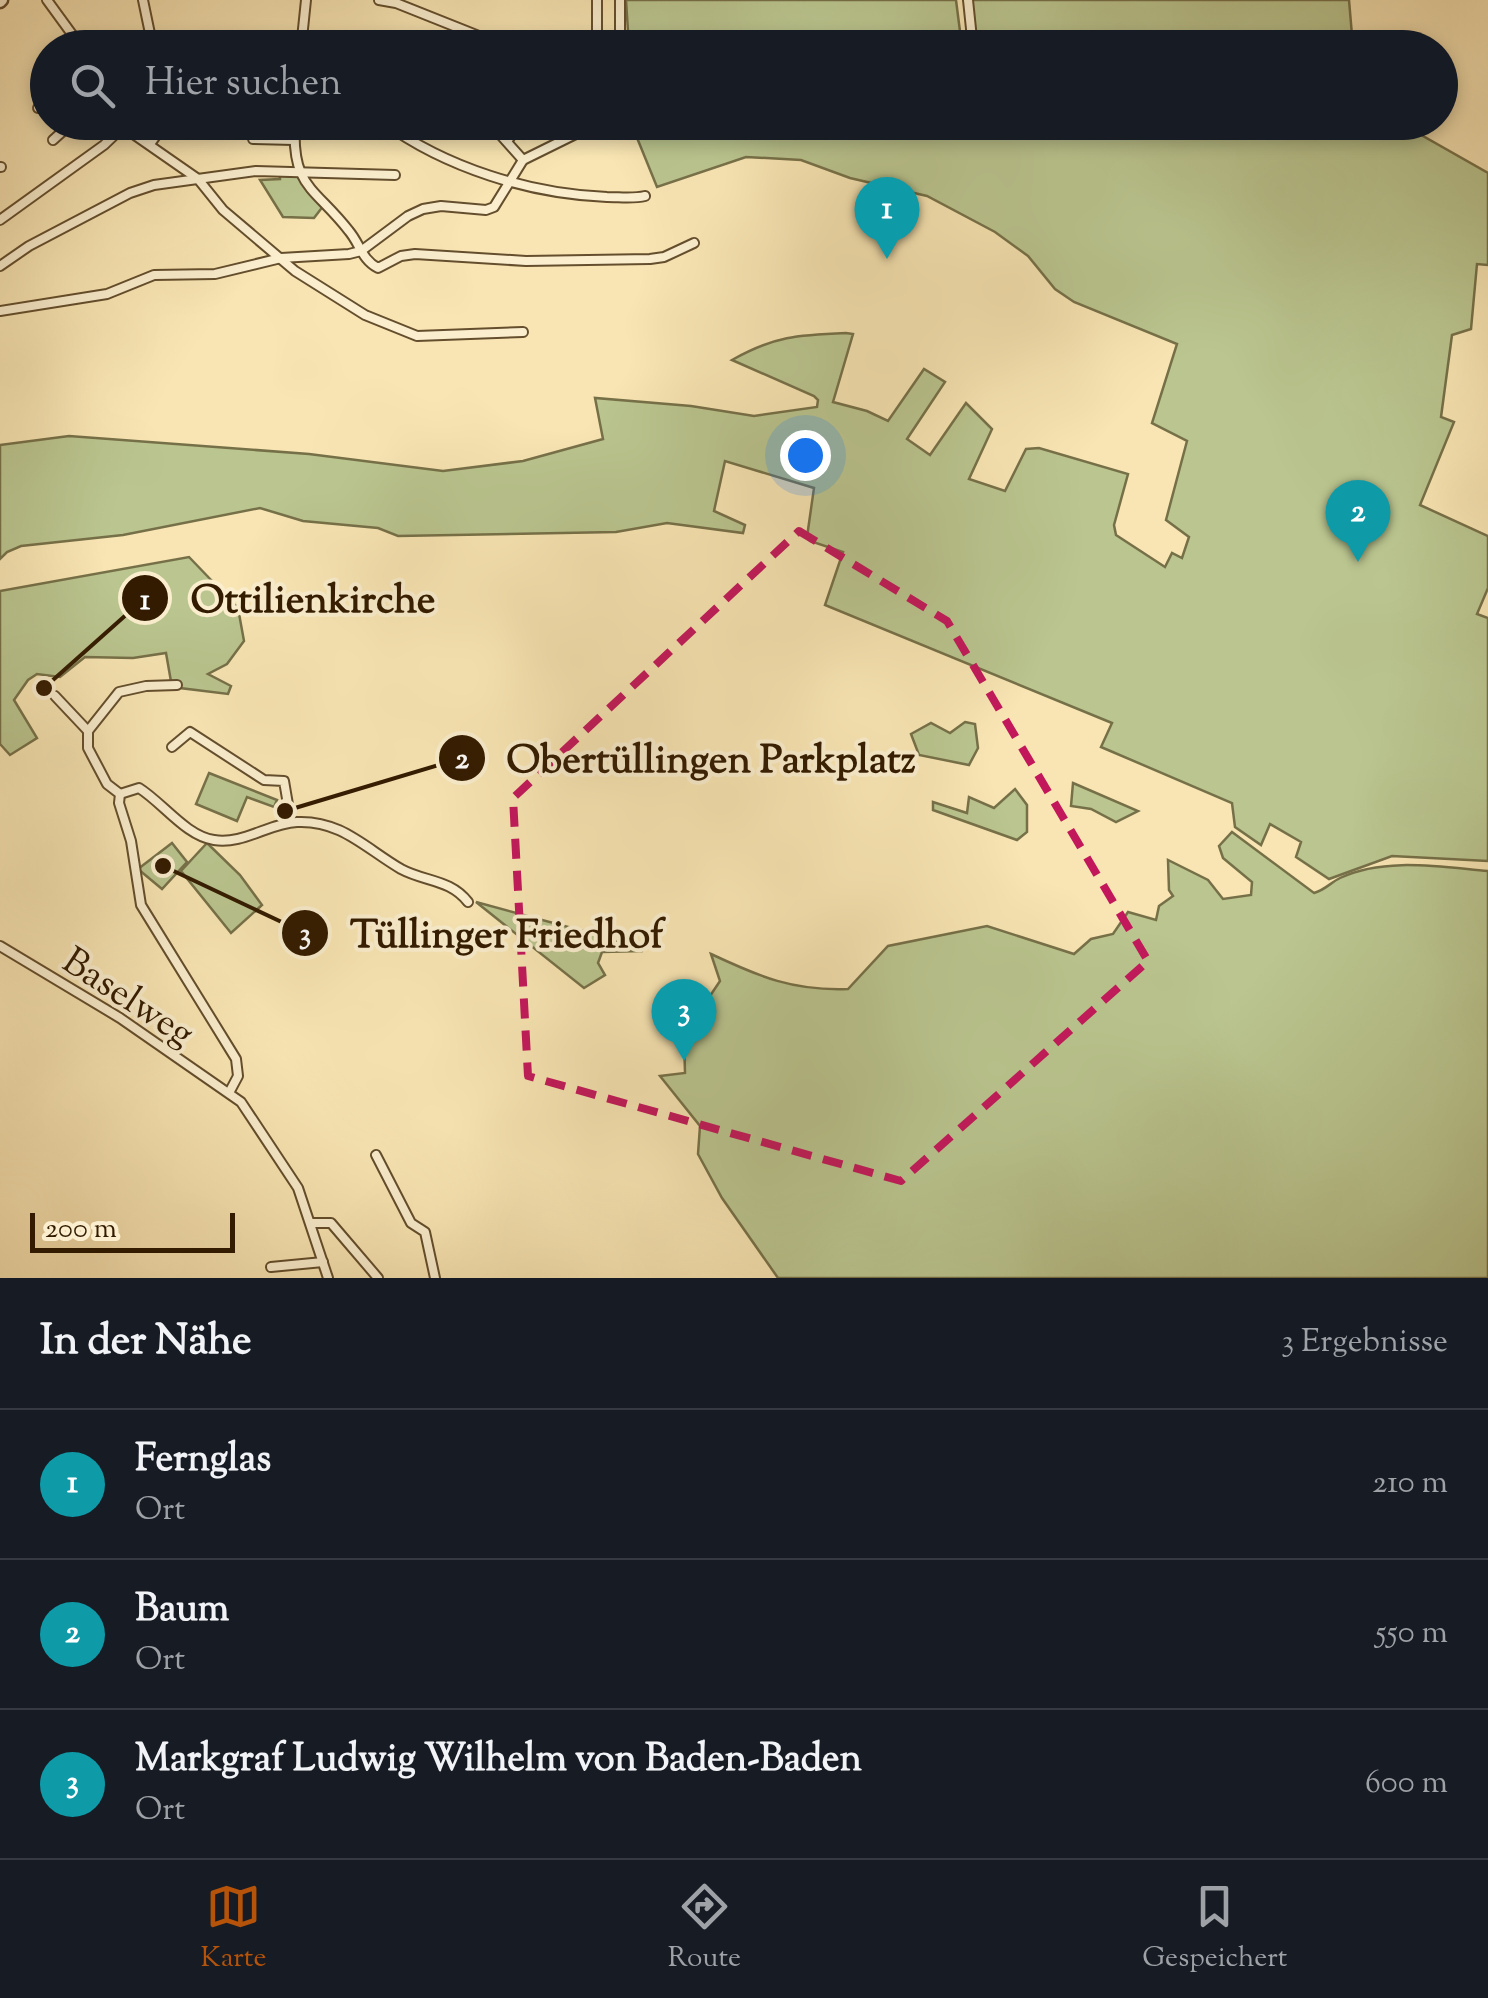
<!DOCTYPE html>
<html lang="de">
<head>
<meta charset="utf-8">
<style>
	:root { --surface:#171b24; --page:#20242c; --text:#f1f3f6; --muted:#9ea1a6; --line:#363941; --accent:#b45309 }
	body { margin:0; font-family:"Sorts Mill Goudy",serif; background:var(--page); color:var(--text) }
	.scale { position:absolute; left:30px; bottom:25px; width:205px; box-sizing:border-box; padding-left:10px; border:5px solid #331b00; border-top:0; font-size:28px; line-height:35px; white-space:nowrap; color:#331b00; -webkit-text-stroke:8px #faeece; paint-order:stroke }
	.you { position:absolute; left:805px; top:455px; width:35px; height:35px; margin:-25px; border:8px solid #fff; border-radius:50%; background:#1a73e8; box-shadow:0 0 0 15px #1a73e833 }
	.badge { display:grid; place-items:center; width:65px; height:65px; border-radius:50%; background:var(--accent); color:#fff; font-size:32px; font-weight:700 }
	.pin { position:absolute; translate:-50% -82px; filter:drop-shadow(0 2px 5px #0008) }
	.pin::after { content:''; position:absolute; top:52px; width:35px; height:30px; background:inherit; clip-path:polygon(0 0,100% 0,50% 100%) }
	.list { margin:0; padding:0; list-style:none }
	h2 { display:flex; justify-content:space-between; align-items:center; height:130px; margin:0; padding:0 40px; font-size:42px }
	h2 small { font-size:32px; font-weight:400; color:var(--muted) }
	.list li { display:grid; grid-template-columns:65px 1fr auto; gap:30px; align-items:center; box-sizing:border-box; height:150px; padding:0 40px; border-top:2px solid var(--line) }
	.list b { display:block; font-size:38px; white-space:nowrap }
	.list p { margin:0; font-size:32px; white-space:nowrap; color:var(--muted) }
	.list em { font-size:32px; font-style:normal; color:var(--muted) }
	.icon { flex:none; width:55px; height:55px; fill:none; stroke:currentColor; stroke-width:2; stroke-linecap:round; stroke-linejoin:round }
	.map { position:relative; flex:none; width:1488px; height:1278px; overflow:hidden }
	.search { position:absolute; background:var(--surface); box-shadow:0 5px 15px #0003; left:30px; right:30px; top:30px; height:110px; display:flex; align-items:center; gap:25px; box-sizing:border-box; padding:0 35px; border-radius:55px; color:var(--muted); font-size:38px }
	.sheet { height:580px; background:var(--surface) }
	nav { display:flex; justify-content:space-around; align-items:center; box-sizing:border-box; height:140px; border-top:2px solid var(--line); background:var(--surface); font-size:28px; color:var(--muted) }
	nav a { display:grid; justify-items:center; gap:5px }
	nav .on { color:var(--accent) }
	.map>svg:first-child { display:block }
	.green { fill:#bac58f; stroke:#767048; stroke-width:2.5 }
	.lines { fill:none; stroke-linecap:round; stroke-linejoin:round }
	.minor-casing { stroke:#644e2d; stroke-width:12 }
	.tertiary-casing { stroke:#644e2d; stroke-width:15 }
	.minor { stroke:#faeece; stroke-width:8 }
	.tertiary { stroke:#faeece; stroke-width:10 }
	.marked { fill:none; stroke:#c2185b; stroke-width:8; stroke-dasharray:20 12; stroke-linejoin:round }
	.labels { text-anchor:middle; stroke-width:8; stroke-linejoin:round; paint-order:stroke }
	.street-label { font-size:38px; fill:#331b00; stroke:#faeece }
	.leader { fill:none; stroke:#331b00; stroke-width:4 }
	.callout-dot { fill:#331b00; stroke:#faeece; stroke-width:4 }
	.mark-label { font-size:30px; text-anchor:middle; font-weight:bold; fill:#fff }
	.callout-label { font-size:40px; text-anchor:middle; font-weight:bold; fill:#331b00; stroke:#faeece; stroke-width:8; stroke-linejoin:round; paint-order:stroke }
</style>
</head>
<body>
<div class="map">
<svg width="1488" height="1278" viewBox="0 0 1488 1278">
	<rect width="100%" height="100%" fill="#f8e5b3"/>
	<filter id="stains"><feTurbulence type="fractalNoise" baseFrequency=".002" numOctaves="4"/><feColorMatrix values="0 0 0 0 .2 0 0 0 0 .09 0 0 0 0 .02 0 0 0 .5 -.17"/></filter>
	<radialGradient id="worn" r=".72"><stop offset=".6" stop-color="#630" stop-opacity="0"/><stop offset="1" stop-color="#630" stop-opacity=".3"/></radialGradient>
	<g class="green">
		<path d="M 626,0 L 956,0 L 962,47 L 629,47 Z"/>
		<path d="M 968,0 L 1349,0 L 1353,47 L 973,47 Z"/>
		<path d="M 631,123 L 1400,123 L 1488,173 L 1488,265 L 1477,264 L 1471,329 L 1452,335 L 1441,417 L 1454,422 L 1420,505 L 1488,536 L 1488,588 L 1477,614 L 1488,618 L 1488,861 L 1392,856 L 1329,879 L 1296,857 L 1301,842 L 1270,824 L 1261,845 L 1235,827 L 1232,803 L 1101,747 L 1112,723 L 825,605 L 843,552 L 810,541 L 807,537 L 814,488 L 725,461 L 714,511 L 745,525 L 743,533 L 667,523 L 616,532 L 398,536 L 378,528 L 303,521 L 260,508 L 123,535 L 21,546 L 7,552 L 0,559 L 0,445 L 69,436 L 309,454 L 443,471 L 523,461 L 603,439 L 595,398 L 691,406 L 754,416 L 817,407 L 818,400 L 814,396 L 732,360 C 775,336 797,335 846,333 L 853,334 L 833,402 L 867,411 L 888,421 L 924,369 L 945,382 L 907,439 L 930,455 L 966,403 L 992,429 L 969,479 L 1005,491 L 1026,449 L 1039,448 L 1128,474 L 1114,525 L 1116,535 L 1165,567 L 1172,553 L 1182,558 L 1189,537 L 1166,520 L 1187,441 L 1152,423 L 1177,344 L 1074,302 L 1055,289 L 1028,256 L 995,232 L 927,196 L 850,178 L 801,160 L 746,157 L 657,187 Z"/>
		<path d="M 280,172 L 299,172 L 324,205 L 314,218 L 283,217 L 260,180 L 280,179 Z"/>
		<path d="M 189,557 L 238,608 L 244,641 L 227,664 L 208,674 L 231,686 L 228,694 L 172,687 L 166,653 L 133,658 L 85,657 L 60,677 L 37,674 L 28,680 L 14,700 L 37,738 L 10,755 L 0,744 L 0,591 Z"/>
		<path d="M 965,722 L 975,724 L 978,748 L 969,765 L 919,755 L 911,734 L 931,723 L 950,733 Z"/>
		<path d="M 209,773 L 277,800 L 274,807 L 247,797 L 237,821 L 196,804 Z"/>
		<path d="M 1073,783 L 1138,811 L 1116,822 L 1091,809 L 1071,806 Z"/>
		<path d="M 1015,789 L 1027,805 L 1027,832 L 1017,840 L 933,810 L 933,802 L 967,813 L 969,797 L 994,808 Z"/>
		<path d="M 1232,832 L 1314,893 C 1325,890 1330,883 1340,878 C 1384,857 1441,867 1488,871 L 1488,1278 L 778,1278 L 722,1198 L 698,1154 L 700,1126 L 660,1076 L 685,1073 L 684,1035 L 720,981 L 711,954 C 760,977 793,991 848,989 L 888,946 L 987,926 L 1074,954 L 1091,939 L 1113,934 L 1128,912 L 1156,920 L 1159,906 L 1173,896 L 1169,890 L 1168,860 L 1208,880 L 1223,899 L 1251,895 L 1252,882 L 1223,858 L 1219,846 Z"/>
		<path d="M 172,843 L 187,862 L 162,889 L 138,869 Z"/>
		<path d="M 207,843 L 240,875 L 262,905 L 231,933 L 181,871 Z"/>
		<path d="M 476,902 L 594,934 L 643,951 L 602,952 L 598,963 L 605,975 L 584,988 Z"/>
	</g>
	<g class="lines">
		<g class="minor-casing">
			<g id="minor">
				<path d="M 47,0 L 82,48"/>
				<path d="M 143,0 L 153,48"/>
				<path d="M 379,0 L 396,3 L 509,48"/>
				<path d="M 597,0 L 597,48"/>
				<path d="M 620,0 L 620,48"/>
				<path d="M 968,0 L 973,48"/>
				<path d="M 301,48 L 306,0"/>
				<path d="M 38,108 L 48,105"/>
				<path d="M 116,122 L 198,179 L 223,210 L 295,271 L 365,315 L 417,336 L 523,332"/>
				<path d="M 203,122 L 203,131 L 253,132 L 253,139 L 294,140"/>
				<path d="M 295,122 C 291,188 315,187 349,231 C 360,244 362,260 378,268 L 401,256 L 415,254 L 526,261 L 650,259 L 664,257 L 694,243"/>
				<path d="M 383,122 C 446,168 530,194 607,197 C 620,197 633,199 645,196"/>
				<path d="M 479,122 L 498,132 L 523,160"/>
				<path d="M 53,140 L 73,122"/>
				<path d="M 507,141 L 522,122"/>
				<path d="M 150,144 L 166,122"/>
				<path d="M 0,167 L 1,167"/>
				<path d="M 0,220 L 104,145 L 128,122"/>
				<path d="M 0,266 L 29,246 L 130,193 L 154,185 L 256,171 L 395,175"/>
				<path d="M 0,311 L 107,294 L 154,275 L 215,274 L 281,258 L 349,254 L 361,251 L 408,216 L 423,209 L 441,206 L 486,210 L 494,207 L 523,160 L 600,122"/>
				<path d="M 177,685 L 146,686 L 119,692 L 88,731 L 88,748 L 107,784 L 120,794 L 119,803 L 131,841 L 141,905 L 236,1059 L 238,1076 L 230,1091"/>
				<path d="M 55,696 L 88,731"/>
				<path d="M 172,747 L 190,732 L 264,780 L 284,781 L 291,822"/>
				<path d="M 120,794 L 139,788 C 163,803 186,836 214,840 C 243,845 269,823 297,822 C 341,820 365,848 401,869 C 425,882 450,879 468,902"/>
				<path d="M 0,946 L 120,1018 L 241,1102 L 298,1188 L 328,1278"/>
				<path d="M 376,1155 L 411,1223 L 425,1232 L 435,1278"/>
				<path d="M 312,1223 L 331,1223 L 378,1278"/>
				<path d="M 271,1267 L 323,1262"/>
			</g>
		</g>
		<g class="tertiary-casing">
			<path id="tertiary" d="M 0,2 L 2,0"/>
		</g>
		<use href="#minor" class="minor"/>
		<use href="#tertiary" class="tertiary"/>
	</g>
	<path class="marked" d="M 799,531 L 947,621 L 1148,961 L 901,1181 L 528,1076 L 513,798 Z"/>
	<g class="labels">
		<g class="street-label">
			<text transform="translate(129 996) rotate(33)" y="13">Baselweg</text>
		</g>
	</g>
	<path class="leader" d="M44 688L145 598M285 811L462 758M163 866L305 933"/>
	<g class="callout-dot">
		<circle cx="44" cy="688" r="10"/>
		<circle cx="285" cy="811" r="10"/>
		<circle cx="163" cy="866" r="10"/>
		<circle cx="145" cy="598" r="25"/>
		<circle cx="462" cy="758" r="25"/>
		<circle cx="305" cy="933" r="25"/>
	</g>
	<g class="mark-label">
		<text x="145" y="609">1</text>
		<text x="462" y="768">2</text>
		<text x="305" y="943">3</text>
	</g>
	<g class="callout-label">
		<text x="313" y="612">Ottilienkirche</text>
		<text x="711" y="772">Obertüllingen Parkplatz</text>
		<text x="507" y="947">Tüllinger Friedhof</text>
	</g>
	<rect width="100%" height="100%" filter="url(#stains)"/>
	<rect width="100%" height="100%" fill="url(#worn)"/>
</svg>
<div class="scale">200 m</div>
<div class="you"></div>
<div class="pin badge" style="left:887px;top:259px;background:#0f9aa8">1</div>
<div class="pin badge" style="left:1358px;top:562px;background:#0f9aa8">2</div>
<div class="pin badge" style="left:684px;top:1061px;background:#0f9aa8">3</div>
<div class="search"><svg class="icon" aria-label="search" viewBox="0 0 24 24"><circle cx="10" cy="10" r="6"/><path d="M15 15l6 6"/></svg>Hier suchen</div>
</div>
<section class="sheet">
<h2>In der Nähe<small>3 Ergebnisse</small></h2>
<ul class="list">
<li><span class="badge" style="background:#0f9aa8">1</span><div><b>Fernglas</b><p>Ort</p></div><em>210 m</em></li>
<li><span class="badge" style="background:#0f9aa8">2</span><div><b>Baum</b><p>Ort</p></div><em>550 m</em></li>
<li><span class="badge" style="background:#0f9aa8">3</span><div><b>Markgraf Ludwig Wilhelm von Baden-Baden</b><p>Ort</p></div><em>600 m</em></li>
</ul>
</section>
<nav>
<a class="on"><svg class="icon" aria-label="map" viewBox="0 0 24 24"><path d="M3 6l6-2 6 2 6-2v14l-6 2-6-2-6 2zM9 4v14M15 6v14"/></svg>Karte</a>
<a><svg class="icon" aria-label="directions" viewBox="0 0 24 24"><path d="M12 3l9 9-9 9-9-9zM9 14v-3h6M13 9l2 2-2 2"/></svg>Route</a>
<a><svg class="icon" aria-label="saved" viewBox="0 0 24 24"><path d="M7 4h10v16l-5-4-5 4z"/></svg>Gespeichert</a>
</nav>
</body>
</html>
